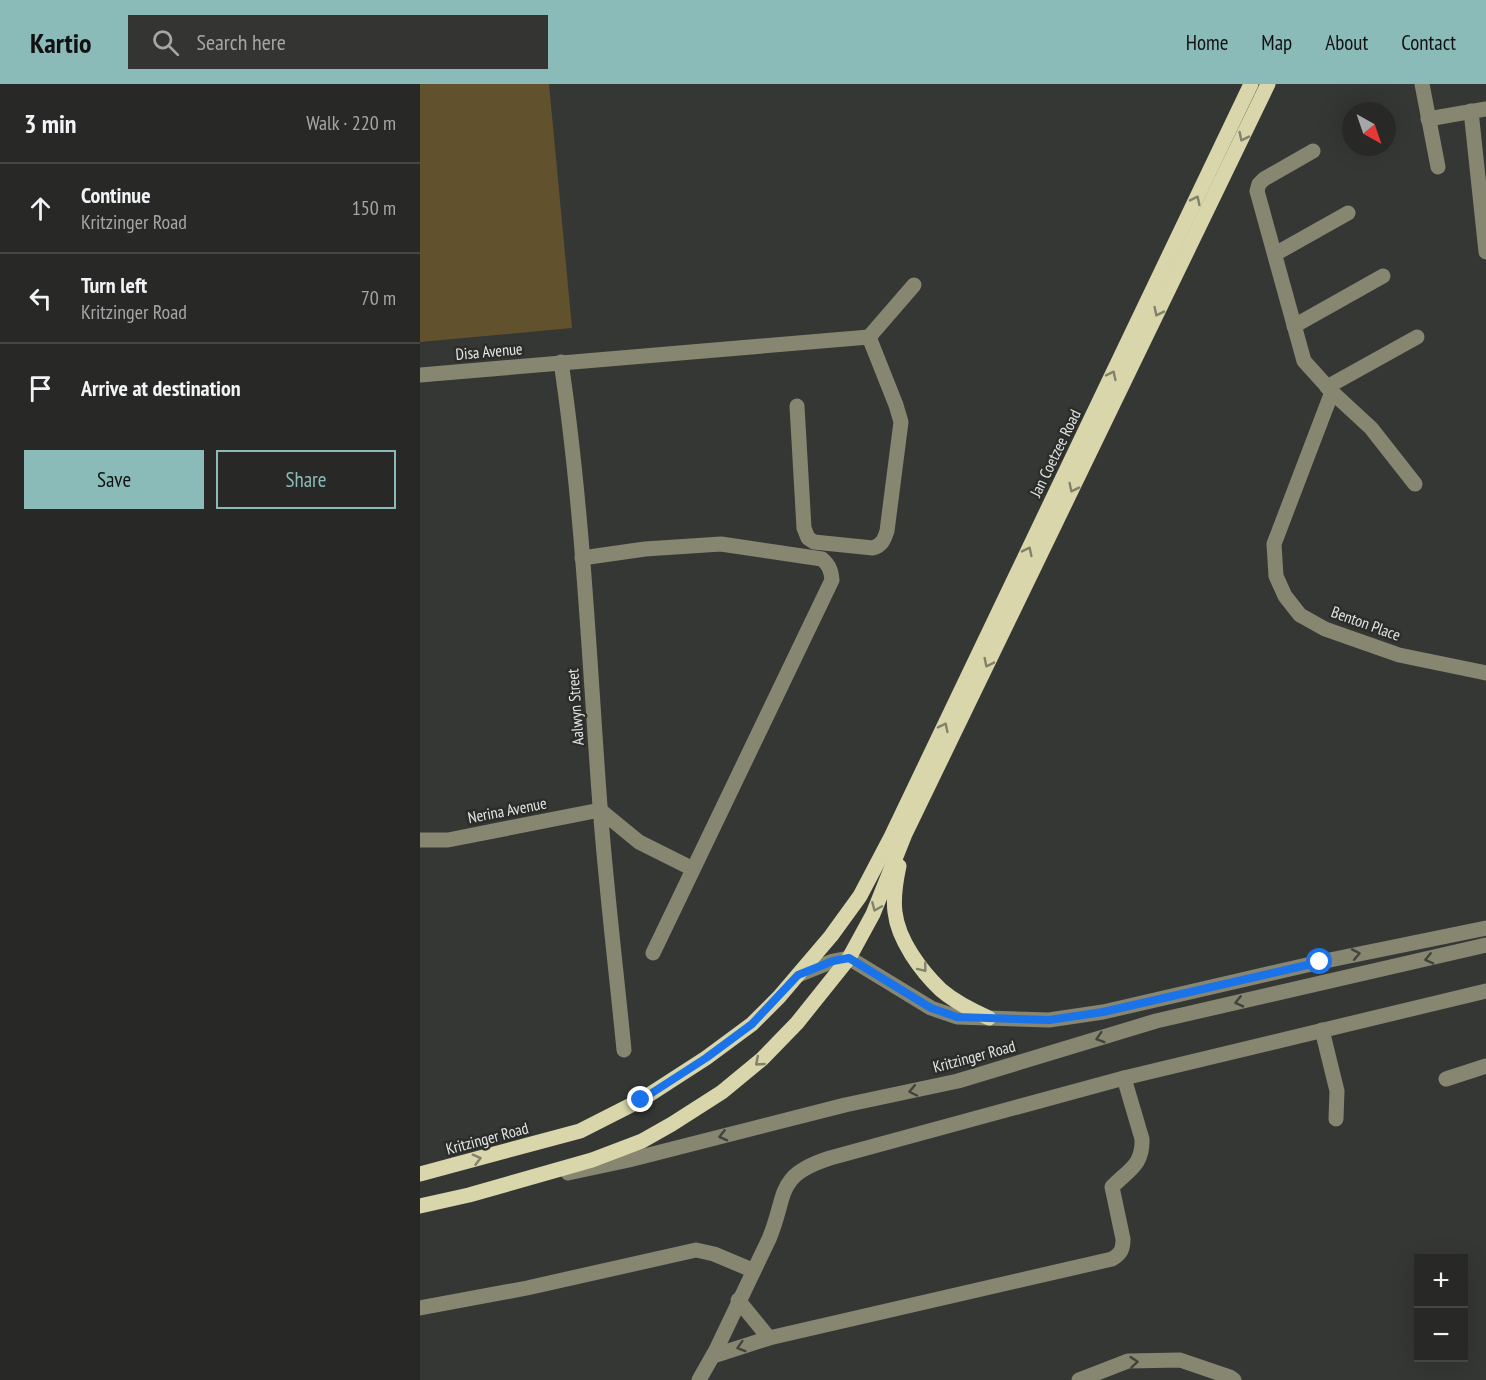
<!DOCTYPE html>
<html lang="en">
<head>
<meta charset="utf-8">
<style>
	:root { --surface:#282927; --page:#343533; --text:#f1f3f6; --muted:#a5a6a7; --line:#444544; --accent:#8bbbb9 }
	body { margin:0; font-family:"PT Sans Narrow",sans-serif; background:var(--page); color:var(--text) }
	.controls { position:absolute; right:18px; bottom:18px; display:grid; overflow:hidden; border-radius:0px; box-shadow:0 6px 24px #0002 }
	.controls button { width:54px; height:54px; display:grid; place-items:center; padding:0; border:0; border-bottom:2px solid var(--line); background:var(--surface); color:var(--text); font:30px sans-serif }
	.compass { position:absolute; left:922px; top:18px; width:54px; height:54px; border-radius:50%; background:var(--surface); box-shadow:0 6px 24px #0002; rotate:140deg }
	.stop { position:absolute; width:18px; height:18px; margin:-14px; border:4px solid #1a73e8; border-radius:50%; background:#fff }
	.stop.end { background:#1a73e8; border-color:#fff; box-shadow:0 2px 6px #0008 }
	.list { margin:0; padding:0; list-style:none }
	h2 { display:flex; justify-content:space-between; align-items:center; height:78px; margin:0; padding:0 24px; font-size:26px }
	h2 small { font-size:20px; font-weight:400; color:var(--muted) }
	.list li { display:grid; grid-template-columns:39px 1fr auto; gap:18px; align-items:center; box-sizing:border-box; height:90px; padding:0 24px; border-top:2px solid var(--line) }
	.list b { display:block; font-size:22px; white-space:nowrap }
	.list p { margin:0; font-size:20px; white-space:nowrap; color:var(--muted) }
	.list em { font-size:20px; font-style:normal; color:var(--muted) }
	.actions { display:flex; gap:12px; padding:18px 24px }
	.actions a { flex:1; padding:14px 0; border:2px solid var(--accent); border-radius:0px; text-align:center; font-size:21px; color:var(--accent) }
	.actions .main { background:var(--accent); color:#111 }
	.icon { flex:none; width:33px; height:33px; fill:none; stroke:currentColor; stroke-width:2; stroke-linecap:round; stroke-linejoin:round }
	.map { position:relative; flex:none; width:1066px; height:1296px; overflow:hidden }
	header { display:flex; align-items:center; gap:36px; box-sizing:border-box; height:84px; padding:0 30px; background:var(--accent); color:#111 }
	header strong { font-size:28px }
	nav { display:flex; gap:33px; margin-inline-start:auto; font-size:21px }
	.search { width:420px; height:54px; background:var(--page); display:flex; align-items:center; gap:15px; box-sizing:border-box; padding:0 21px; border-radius:0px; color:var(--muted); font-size:22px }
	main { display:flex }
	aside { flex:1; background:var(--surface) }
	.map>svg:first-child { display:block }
	.green { fill:#62512d }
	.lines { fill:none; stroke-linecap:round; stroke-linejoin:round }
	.minor { stroke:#878671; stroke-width:15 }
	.major { stroke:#d8d6aa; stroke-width:15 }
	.oneway { stroke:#82826a }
	.oneway2 { stroke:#42433c }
	.route { stroke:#1a73e8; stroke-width:8 }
	.labels { text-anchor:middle; stroke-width:5; stroke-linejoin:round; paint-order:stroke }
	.street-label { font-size:16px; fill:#e4e5e3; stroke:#2b2d2a }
</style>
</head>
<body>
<header>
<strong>Kartio</strong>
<div class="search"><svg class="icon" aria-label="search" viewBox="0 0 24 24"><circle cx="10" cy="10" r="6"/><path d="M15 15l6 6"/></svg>Search here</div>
<nav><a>Home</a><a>Map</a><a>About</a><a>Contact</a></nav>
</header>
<main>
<aside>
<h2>3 min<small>Walk · 220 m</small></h2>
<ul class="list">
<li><svg class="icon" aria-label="ahead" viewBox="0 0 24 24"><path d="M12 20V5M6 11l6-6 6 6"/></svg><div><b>Continue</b><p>Kritzinger Road</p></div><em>150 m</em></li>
<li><svg class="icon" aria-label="left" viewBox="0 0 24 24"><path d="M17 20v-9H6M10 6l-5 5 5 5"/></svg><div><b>Turn left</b><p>Kritzinger Road</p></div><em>70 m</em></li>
<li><svg class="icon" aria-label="arrive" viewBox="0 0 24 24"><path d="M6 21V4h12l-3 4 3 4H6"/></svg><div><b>Arrive at destination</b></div></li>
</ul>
<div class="actions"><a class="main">Save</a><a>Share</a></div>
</aside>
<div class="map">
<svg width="1066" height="1296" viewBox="0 0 1066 1296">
	<rect width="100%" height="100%" fill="#353734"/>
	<path class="green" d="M 0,0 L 129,0 L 152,244 L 0,258 Z"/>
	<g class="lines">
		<g class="minor">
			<path d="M 1002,0 L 1018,83"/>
			<path d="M 1051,27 L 1066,168"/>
			<path d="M 1008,35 L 1066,25"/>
			<path d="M 893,67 L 844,95 L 839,100 L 837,107 L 884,277 L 912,308"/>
			<path d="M 855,170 L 928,129"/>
			<path d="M 874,242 L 963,192"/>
			<path d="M 449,253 L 494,201"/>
			<path d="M 141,278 C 163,425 169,574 180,722 C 186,803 196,884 204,966"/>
			<path d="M 0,291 L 449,253 L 476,321 L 481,338 L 467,447 C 464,456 462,461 453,464 L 394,458 L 388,454 L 384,444 L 377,322"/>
			<path d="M 907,303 L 997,253"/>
			<path d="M 995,400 L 951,344 L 912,308 L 854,460 L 856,492 L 865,512 L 880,531 L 905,545 L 979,571 L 1066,589"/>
			<path d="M 162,474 L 225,465 L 301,460 L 402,475 C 409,481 411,486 412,496 L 233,869"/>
			<path d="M 0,756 L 28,756 L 180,726 L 219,758 L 273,785"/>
			<path d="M 378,891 L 413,877 L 429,874 L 511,924 L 537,933 L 629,936 L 683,928 L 900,878 L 1066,844"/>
			<path d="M 902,946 L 917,1007 L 916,1035"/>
			<path d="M 1026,995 L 1066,982"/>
			<path d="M 148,1089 L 209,1076 L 425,1021 L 538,997 L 736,937 L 1066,861"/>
			<path d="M 318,1216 L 349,1254"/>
			<path d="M 0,1224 L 107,1204 L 276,1166 L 294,1170 L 332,1186"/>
			<path d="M 293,1272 L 349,1254 L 692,1175 C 701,1170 703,1165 703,1155 L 692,1103 C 708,1086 723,1082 722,1055 L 704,994"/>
			<path d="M 279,1296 L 296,1266 L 349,1155 C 368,1110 354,1092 410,1074 L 704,994 L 1066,907"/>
			<path d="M 659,1296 L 708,1277 L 760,1276 L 810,1293 L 814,1296"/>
		</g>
		<g class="major">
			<path d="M 479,782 C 476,796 473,813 475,828 C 478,856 501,887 521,906 C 535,918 553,927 569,934"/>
			<path d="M 0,1090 L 160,1047 L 221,1016 L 286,974 L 332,940 L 359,913 L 411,852 L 440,812 L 471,753 L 831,0"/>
			<path d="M 0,1122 L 49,1111 L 172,1076 L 222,1057 L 252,1040 L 302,1008 L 342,975 L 377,939 L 429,874 L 453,830 L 485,750 L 848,0"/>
		</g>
	</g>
	<defs><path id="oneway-chevron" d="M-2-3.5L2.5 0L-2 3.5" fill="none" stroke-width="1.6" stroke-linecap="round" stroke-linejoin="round" transform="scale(1.5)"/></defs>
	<g class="oneway">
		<use href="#oneway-chevron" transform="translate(823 53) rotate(116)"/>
		<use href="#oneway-chevron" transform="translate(776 116) rotate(-64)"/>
		<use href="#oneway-chevron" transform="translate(738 228) rotate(116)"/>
		<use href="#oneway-chevron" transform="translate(692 291) rotate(-64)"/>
		<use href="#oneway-chevron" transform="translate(653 404) rotate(116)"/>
		<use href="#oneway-chevron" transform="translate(608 467) rotate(-64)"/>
		<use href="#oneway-chevron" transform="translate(568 579) rotate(116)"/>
		<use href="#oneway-chevron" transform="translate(524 643) rotate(-64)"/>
		<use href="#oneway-chevron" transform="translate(456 823) rotate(113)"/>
		<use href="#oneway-chevron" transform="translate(503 884) rotate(52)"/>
		<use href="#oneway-chevron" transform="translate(339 978) rotate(139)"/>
		<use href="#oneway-chevron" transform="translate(57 1075) rotate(-15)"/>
	</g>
	<g class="oneway2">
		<use href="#oneway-chevron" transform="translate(936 870) rotate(-11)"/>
		<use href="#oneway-chevron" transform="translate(1009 875) rotate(167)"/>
		<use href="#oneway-chevron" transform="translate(819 918) rotate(167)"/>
		<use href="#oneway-chevron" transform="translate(680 954) rotate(163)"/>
		<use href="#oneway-chevron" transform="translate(493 1007) rotate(168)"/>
		<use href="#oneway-chevron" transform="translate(303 1052) rotate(166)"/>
		<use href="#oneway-chevron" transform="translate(321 1263) rotate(163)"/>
		<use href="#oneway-chevron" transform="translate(714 1278) rotate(-5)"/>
	</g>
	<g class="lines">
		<path class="route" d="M 221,1016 L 286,974 L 332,940 L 378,891 L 413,877 L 429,874 L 511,924 L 537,933 L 629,936 L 683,928 L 900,878"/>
	</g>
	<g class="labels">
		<g class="street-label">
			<text transform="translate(69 267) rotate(-5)" y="6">Disa Avenue</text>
			<text transform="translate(635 369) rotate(-64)" y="6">Jan Coetzee Road</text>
			<text transform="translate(946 539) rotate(20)" y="6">Benton Place</text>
			<text transform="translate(155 623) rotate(-94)" y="6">Aalwyn Street</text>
			<text transform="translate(87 726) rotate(-11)" y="6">Nerina Avenue</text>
			<text transform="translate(554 972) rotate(-15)" y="6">Kritzinger Road</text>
			<text transform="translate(67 1054) rotate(-15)" y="6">Kritzinger Road</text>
		</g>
	</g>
</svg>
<div class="controls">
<button>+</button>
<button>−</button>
</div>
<svg class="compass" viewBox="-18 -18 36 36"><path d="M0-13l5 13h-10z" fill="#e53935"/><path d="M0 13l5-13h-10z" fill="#a5a6a7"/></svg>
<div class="stop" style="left:900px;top:878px"></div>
<div class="stop end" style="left:221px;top:1016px"></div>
</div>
</main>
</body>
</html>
